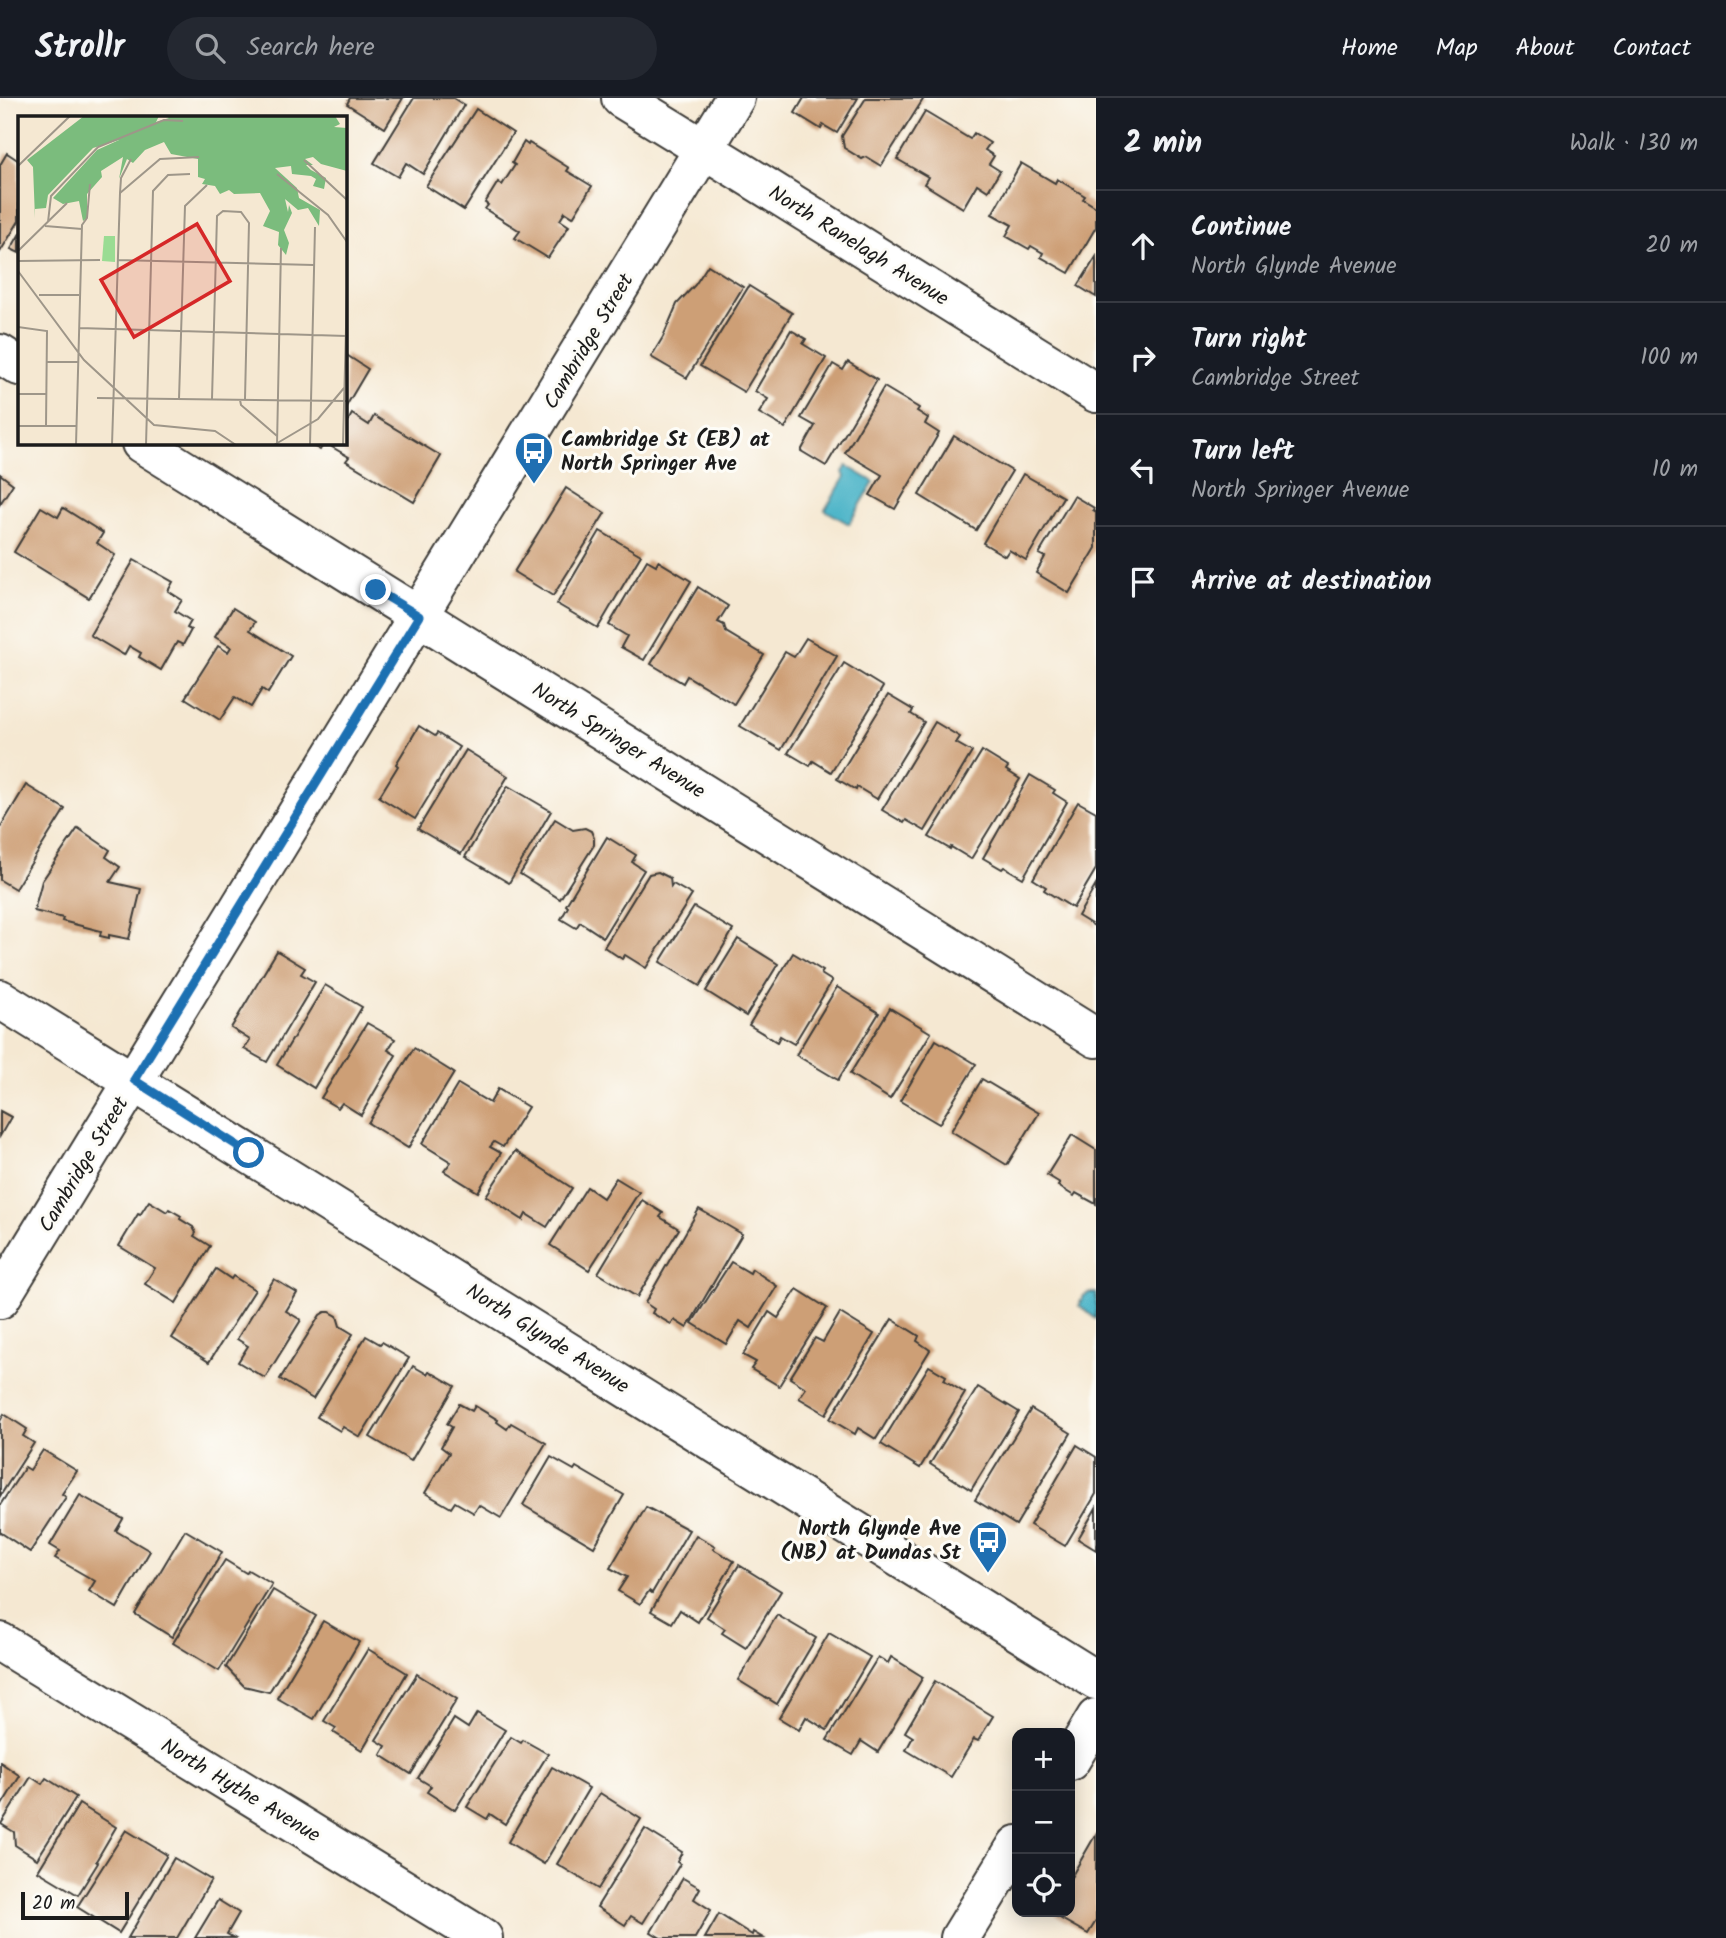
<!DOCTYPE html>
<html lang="en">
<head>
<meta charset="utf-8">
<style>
	:root { --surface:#171b24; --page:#242831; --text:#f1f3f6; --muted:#9ea1a6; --line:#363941 }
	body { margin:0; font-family:Kalam,sans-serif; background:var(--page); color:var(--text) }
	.controls { position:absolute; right:21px; bottom:21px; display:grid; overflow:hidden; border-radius:14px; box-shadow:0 4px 18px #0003 }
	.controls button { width:63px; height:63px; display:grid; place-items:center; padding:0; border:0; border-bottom:2px solid var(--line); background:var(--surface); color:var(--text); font:35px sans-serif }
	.scale { position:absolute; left:21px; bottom:18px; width:108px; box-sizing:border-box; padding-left:7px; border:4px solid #1c1c1c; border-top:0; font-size:19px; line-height:24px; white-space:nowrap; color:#1c1c1c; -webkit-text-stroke:5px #fdfcf7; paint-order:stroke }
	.stop { position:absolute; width:21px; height:21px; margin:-16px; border:5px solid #1f6fb2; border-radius:50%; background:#fff }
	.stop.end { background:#1f6fb2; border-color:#fff; box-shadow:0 2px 7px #0008 }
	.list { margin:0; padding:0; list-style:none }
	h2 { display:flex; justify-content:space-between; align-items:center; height:91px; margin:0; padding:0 28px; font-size:30px }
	h2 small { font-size:23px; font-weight:400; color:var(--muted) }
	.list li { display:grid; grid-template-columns:46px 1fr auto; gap:21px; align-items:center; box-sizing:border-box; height:112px; padding:0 28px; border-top:2px solid var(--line) }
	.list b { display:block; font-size:26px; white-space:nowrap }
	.list p { margin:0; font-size:23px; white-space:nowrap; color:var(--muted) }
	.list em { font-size:23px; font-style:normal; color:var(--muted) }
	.icon { flex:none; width:38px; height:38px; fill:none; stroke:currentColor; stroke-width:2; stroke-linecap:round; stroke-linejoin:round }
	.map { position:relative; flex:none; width:1096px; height:1840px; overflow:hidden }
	header { display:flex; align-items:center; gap:42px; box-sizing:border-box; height:98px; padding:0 35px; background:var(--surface); border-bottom:2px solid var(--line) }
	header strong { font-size:33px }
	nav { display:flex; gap:38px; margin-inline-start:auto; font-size:24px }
	.search { width:490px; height:63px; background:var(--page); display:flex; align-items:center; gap:18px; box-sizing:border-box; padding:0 24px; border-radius:38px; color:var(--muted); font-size:26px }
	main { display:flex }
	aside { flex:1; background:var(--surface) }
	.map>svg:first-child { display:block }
	.water { fill:#49b3c7; stroke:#326872; stroke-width:2 }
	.building { fill:#cd9f76 }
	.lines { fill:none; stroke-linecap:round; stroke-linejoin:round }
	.minor-casing { stroke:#3d3b37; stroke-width:42 }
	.tertiary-casing { stroke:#3d3b37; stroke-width:42 }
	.minor { stroke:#fff; stroke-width:38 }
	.tertiary { stroke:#fff; stroke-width:38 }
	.route { stroke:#1f6fb2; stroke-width:9 }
	.labels { text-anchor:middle; stroke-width:6; stroke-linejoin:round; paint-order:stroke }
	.street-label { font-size:21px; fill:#1c1c1c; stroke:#fdfcf7 }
	.poi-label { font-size:21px; font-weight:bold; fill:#1c1c1c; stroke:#fdfcf7; text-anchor:start }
	.inset-road { fill:none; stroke:#9e9689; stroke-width:2 }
	.view { fill:#d62828; fill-opacity:0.15; stroke:#d62828; stroke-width:3.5 }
	.inset-edge { fill:none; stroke:#1c1c1c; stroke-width:3.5 }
</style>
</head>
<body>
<header>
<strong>Strollr</strong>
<div class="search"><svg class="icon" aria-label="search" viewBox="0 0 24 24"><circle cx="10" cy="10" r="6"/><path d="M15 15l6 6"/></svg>Search here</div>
<nav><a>Home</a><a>Map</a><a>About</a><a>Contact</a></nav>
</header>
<main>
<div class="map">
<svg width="1096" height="1840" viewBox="0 0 1096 1840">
	<rect width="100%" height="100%" fill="#fdfcf7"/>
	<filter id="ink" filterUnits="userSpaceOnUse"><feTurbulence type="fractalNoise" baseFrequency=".0143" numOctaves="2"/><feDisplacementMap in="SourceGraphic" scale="14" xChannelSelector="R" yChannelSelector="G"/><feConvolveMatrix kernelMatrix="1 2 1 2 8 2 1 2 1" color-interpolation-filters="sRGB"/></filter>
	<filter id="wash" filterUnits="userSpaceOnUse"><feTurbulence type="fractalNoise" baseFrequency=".00686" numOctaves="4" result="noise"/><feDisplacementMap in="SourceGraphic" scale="28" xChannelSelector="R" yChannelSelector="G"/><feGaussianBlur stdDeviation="1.57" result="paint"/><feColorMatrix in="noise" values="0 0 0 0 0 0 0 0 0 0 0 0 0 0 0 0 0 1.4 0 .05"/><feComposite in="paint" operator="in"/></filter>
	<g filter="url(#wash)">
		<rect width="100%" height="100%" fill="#f5e8d2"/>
		<g class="water">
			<path d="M 847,368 L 874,384 L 849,426 L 825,412 L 845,379 L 843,374 Z"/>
			<path d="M 1089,1195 L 1096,1195 L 1096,1221 L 1079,1208 L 1083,1198 Z"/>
		</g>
		<g id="blocks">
			<g class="building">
				<path d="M 350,0 L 403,0 L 385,30 L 347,6 Z"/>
				<path d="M 414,0 L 453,0 L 464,7 L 423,76 L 406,65 L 398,79 L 374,65 Z"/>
				<path d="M 804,0 L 858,0 L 837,35 L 823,27 L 821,31 L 795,15 Z"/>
				<path d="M 866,0 L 924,0 L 881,68 L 866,59 L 862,61 L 844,50 L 842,38 Z"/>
				<path d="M 476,11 L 513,35 L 464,112 L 426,88 Z"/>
				<path d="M 925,14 L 970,41 L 974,35 L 990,45 L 985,52 L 994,58 L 989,66 L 1000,73 L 988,93 L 977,86 L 963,110 L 924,86 L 928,79 L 897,61 Z"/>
				<path d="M 524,44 L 528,47 L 529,45 L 569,70 L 567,73 L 592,88 L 573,119 L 565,114 L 560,122 L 569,128 L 548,160 L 515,140 L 520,133 L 485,111 L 488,107 L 485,105 L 498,84 L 502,87 L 515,67 L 512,65 Z"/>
				<path d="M 7,55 L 19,63 L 19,123 L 0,154 L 0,67 Z"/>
				<path d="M 1021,65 L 1055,85 L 1057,81 L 1085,98 L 1083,101 L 1096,109 L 1096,129 L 1069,175 L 1041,159 L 1043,155 L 1031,148 L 1029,151 L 1006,138 L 1012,127 L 992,116 Z"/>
				<path d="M 19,137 L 19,155 L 11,151 Z"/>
				<path d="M 1096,159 L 1096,199 L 1078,188 Z"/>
				<path d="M 708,167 L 743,189 L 687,280 L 651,259 L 663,239 L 677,206 L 695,187 Z"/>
				<path d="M 749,188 L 792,215 L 744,294 L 700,268 Z"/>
				<path d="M 791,232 L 806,241 L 803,246 L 826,260 L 785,330 L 759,315 L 768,301 L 755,293 Z"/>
				<path d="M 345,256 L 368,271 L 345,310 Z"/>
				<path d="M 848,264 L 877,282 L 826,368 L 801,353 L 815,328 L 801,320 L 833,266 L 843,272 Z"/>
				<path d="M 884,289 L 919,310 L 917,313 L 928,320 L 925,326 L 939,335 L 895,411 L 870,397 L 882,377 L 845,355 Z"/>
				<path d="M 352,316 L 369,327 L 374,318 L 441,358 L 414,404 L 346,363 L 349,359 L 332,349 L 335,345 L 345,345 L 345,328 Z"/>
				<path d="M 954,338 L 1012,373 L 976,432 L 919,397 Z"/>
				<path d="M 308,345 L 324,345 L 320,352 Z"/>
				<path d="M 0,376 L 13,386 L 0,406 Z"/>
				<path d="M 1023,376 L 1063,399 L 1026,462 L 1009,452 L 1005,458 L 983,445 Z"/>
				<path d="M 566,390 L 605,415 L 553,498 L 514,474 Z"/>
				<path d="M 1074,398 L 1094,410 L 1093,412 L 1096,414 L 1096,450 L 1069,495 L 1036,475 L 1045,459 L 1039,456 Z"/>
				<path d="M 41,409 L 58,419 L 63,410 L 103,435 L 97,445 L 115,457 L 89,500 L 14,454 Z"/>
				<path d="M 600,433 L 641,457 L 598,530 L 557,506 Z"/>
				<path d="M 134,462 L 173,484 L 168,493 L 182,502 L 175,513 L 191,523 L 187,530 L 191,532 L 183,547 L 177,544 L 161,572 L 139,559 L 141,555 L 129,548 L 124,557 L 90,537 Z"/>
				<path d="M 647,462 L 656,467 L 658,463 L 691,483 L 644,562 L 621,549 L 627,538 L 609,527 Z"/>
				<path d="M 698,489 L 728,508 L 718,524 L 724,527 L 726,534 L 764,557 L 734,606 L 687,578 L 683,585 L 651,566 Z"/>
				<path d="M 233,510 L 255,524 L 250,532 L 291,558 L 268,595 L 262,591 L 251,609 L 235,599 L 220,622 L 185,600 L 218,548 L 228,554 L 231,549 L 215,539 Z"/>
				<path d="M 806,540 L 837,558 L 781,652 L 740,628 L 785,554 L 794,559 Z"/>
				<path d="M 844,565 L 883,589 L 831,674 L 813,663 L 810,668 L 788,655 Z"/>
				<path d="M 888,597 L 913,612 L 911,616 L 924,624 L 877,701 L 857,689 L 856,692 L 837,681 Z"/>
				<path d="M 935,624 L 960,639 L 956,645 L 972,654 L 925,733 L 906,722 L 904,725 L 882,712 Z"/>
				<path d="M 419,628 L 435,638 L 437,635 L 459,649 L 415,721 L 379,699 L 398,668 L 396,666 Z"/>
				<path d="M 466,652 L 508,678 L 461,756 L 418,731 Z"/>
				<path d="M 982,653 L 1008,669 L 1006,672 L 1020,681 L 971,761 L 951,749 L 950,751 L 929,739 Z"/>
				<path d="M 1030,677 L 1055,692 L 1053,695 L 1067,704 L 1023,780 L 1004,769 L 1002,771 L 983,760 Z"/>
				<path d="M 26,687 L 65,711 L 15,791 L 0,782 L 0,730 Z"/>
				<path d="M 508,688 L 551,713 L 509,785 L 465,759 Z"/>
				<path d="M 1078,704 L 1096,714 L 1096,771 L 1073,810 L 1044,792 L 1046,789 L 1033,781 Z"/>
				<path d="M 555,721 L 573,732 L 585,730 L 591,733 L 594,740 L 594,747 L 560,801 L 520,776 Z"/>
				<path d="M 78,730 L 110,752 L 106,759 L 120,769 L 110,784 L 141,791 L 129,841 L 109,837 L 109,840 L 100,838 L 101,833 L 62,823 L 63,820 L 34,813 L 42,783 Z"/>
				<path d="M 607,739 L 636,757 L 632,764 L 644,772 L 603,839 L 580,824 L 576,830 L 561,821 L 568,809 L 566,807 Z"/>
				<path d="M 658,774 L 670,780 L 671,789 L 673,786 L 692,797 L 646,870 L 625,857 L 622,861 L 604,849 L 649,776 Z"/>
				<path d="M 1096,787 L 1096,829 L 1078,818 Z"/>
				<path d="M 694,809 L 733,832 L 700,888 L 660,864 Z"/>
				<path d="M 738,841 L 778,866 L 746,918 L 706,893 Z"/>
				<path d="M 277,853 L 305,870 L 301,876 L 315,884 L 267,964 L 244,951 L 250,942 L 231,930 Z"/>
				<path d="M 793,855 L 823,873 L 821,876 L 832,883 L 794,946 L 780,938 L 777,944 L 749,927 Z"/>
				<path d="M 325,887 L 362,909 L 314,990 L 277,967 Z"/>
				<path d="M 837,889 L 879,915 L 838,982 L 796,957 Z"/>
				<path d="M 890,910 L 931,935 L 890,1001 L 850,976 Z"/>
				<path d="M 367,925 L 395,941 L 388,952 L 396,957 L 361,1017 L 342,1005 L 338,1010 L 321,1000 Z"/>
				<path d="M 936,942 L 976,966 L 939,1026 L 900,1003 Z"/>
				<path d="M 414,950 L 454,975 L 408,1050 L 368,1025 Z"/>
				<path d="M 982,981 L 1039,1015 L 1007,1067 L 951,1033 Z"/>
				<path d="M 458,986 L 490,1005 L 498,991 L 528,1009 L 503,1049 L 494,1044 L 490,1049 L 501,1055 L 478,1094 L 444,1073 L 451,1064 L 422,1046 Z"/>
				<path d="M 0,1013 L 11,1019 L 0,1038 Z"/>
				<path d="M 1072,1037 L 1096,1052 L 1096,1106 L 1076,1095 L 1074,1098 L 1058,1088 L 1060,1085 L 1047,1077 Z"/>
				<path d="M 515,1053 L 572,1090 L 547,1129 L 526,1116 L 523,1122 L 486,1098 Z"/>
				<path d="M 616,1080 L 639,1094 L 589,1172 L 550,1147 L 587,1089 L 603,1100 Z"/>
				<path d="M 642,1102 L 663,1115 L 660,1119 L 679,1131 L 637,1199 L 598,1175 Z"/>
				<path d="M 149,1103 L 167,1114 L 169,1111 L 181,1118 L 180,1121 L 193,1129 L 196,1135 L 194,1138 L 210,1148 L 176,1205 L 145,1186 L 155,1170 L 119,1148 L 138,1116 L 140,1117 Z"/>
				<path d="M 699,1111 L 742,1136 L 687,1230 L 674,1222 L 671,1226 L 652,1215 L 654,1211 L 645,1205 Z"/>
				<path d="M 731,1164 L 750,1175 L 752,1171 L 777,1188 L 751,1230 L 740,1223 L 726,1246 L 692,1225 Z"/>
				<path d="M 216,1171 L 231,1181 L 233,1178 L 255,1192 L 209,1264 L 172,1240 Z"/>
				<path d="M 274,1181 L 297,1195 L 286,1213 L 301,1222 L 265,1280 L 238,1264 L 248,1248 L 237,1241 Z"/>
				<path d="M 797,1191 L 827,1210 L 779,1288 L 751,1271 L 756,1264 L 743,1257 L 769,1214 L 778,1220 Z"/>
				<path d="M 325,1214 L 330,1214 L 337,1218 L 340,1228 L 353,1236 L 313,1301 L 280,1281 L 320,1217 Z"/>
				<path d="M 840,1215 L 874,1236 L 826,1316 L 799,1300 L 806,1290 L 790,1280 L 815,1240 L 823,1244 Z"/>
				<path d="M 892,1221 L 919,1238 L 917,1243 L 930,1252 L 876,1341 L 858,1330 L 855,1336 L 830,1321 Z"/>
				<path d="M 366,1238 L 380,1246 L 382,1244 L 409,1260 L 360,1339 L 343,1329 L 340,1333 L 317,1319 Z"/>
				<path d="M 413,1268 L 427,1276 L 429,1273 L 455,1288 L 411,1363 L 370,1339 Z"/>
				<path d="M 929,1268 L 946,1278 L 944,1282 L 965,1295 L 920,1370 L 881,1346 Z"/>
				<path d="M 978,1289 L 1019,1314 L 971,1392 L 930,1366 Z"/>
				<path d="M 459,1306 L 472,1313 L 475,1308 L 498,1322 L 497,1324 L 507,1331 L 511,1325 L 546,1345 L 501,1420 L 479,1407 L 474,1415 L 455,1404 L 451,1410 L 425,1395 L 449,1355 L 441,1349 L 452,1329 L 447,1326 Z"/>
				<path d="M 1031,1311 L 1071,1335 L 1016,1427 L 975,1402 Z"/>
				<path d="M 4,1316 L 27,1331 L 23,1338 L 34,1345 L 0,1398 L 0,1323 Z"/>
				<path d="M 1077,1347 L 1096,1359 L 1096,1396 L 1065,1448 L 1030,1427 Z"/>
				<path d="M 43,1352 L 77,1373 L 62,1396 L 66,1399 L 30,1454 L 0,1434 L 0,1407 L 25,1369 L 30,1372 Z"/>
				<path d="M 551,1359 L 574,1372 L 576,1369 L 624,1397 L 594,1449 L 523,1407 Z"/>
				<path d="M 80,1397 L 123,1421 L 116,1433 L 150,1453 L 117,1510 L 89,1493 L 95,1483 L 55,1460 L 60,1453 L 50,1447 Z"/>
				<path d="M 646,1409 L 689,1432 L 652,1495 L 649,1493 L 640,1506 L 618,1493 L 627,1479 L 610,1470 Z"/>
				<path d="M 1096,1410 L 1096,1452 L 1078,1441 Z"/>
				<path d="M 185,1432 L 222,1454 L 172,1539 L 135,1516 Z"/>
				<path d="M 696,1437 L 715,1448 L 713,1451 L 734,1463 L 698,1524 L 680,1512 L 672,1525 L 651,1513 Z"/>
				<path d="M 225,1462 L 246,1475 L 248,1472 L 272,1486 L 219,1573 L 173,1545 Z"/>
				<path d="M 739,1467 L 781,1493 L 746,1550 L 722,1535 L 725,1531 L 707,1519 Z"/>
				<path d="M 273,1492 L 316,1518 L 269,1594 L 244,1588 L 226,1569 Z"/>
				<path d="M 777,1517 L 816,1540 L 777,1606 L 738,1582 Z"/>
				<path d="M 323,1523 L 359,1544 L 314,1621 L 277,1600 Z"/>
				<path d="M 829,1535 L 870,1559 L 827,1632 L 806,1619 L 799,1632 L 779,1620 Z"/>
				<path d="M 368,1551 L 407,1575 L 362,1652 L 333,1634 L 336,1630 L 324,1623 Z"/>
				<path d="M 878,1559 L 888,1565 L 891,1559 L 923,1579 L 878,1654 L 861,1643 L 853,1657 L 827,1642 Z"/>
				<path d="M 417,1576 L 457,1601 L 411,1676 L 381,1657 L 386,1648 L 376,1642 Z"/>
				<path d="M 935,1583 L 993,1618 L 978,1643 L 974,1641 L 951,1679 L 906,1652 L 913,1639 L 905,1634 Z"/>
				<path d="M 477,1615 L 505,1632 L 455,1712 L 427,1694 L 431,1688 L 418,1680 L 454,1621 L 468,1630 Z"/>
				<path d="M 511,1639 L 521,1645 L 523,1642 L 548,1656 L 505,1726 L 490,1716 L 487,1721 L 467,1709 Z"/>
				<path d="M 0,1664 L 20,1678 L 0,1710 Z"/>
				<path d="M 552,1669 L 589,1690 L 544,1766 L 508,1744 Z"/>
				<path d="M 31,1679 L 42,1686 L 46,1680 L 76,1699 L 37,1761 L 15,1747 L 14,1734 L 1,1726 Z"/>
				<path d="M 600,1695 L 641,1721 L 598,1791 L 557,1766 Z"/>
				<path d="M 79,1706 L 116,1729 L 96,1763 L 98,1765 L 78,1797 L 38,1773 Z"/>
				<path d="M 645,1731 L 682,1754 L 677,1764 L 680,1766 L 643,1825 L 631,1818 L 625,1827 L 597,1809 Z"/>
				<path d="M 126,1732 L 167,1757 L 119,1835 L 77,1809 Z"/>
				<path d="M 1096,1736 L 1096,1823 L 1088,1836 L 1049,1814 L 1070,1814 L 1070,1781 Z"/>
				<path d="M 174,1760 L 211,1782 L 177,1840 L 128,1840 Z"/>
				<path d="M 683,1780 L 700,1790 L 694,1801 L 711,1812 L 695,1840 L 661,1840 L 651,1834 Z"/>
				<path d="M 218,1802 L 239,1815 L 227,1836 L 234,1840 L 195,1840 Z"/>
				<path d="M 719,1816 L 752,1837 L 753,1834 L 763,1840 L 705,1840 Z"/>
			</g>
		</g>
	</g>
	<g filter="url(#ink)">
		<use href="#blocks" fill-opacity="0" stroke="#3d3b37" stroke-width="2"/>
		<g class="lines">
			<g class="minor-casing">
				<g id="minor">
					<path d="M 621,0 L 748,78 L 1096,295"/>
					<path d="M 0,256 L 19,268"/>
					<path d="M 141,345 L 1096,940"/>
					<path d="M 0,901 L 1096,1582"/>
					<path d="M 0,1201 L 735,0"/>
					<path d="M 0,1544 L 483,1840"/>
				</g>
			</g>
			<g class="tertiary-casing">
				<g id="tertiary">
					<path d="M 1070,1663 L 1096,1620"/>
					<path d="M 960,1840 L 1017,1747"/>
				</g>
			</g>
			<use href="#minor" class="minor"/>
			<use href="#tertiary" class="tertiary"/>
		</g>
	</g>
	<g class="lines" filter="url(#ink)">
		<path class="route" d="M 249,1055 L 134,982 L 419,518 L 376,492"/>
	</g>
	<defs>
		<g id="bus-pin" transform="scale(2.0125)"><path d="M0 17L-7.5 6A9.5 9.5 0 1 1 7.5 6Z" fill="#1f6fb2" stroke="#fdfcf7"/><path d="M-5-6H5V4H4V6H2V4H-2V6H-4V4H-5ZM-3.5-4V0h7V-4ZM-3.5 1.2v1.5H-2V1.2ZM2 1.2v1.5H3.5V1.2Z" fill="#fff"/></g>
	</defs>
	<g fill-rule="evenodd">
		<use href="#bus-pin" x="534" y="353"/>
		<use href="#bus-pin" x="988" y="1442"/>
	</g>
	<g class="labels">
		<g class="street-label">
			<text transform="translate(859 147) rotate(32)" y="7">North Ranelagh Avenue</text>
			<text transform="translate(588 243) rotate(-59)" y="7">Cambridge Street</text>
			<text transform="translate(619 642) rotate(32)" y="7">North Springer Avenue</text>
			<text transform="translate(83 1066) rotate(-59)" y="7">Cambridge Street</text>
			<text transform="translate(548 1240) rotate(32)" y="7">North Glynde Avenue</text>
			<text transform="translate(241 1692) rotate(31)" y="7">North Hythe Avenue</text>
		</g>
		<g class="poi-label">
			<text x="561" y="348">Cambridge St (EB) at<tspan x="561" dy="24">North Springer Ave</tspan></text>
			<text x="961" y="1437" text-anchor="end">North Glynde Ave<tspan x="961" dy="24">(NB) at Dundas St</tspan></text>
		</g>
	</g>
	<g transform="translate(18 18)">
		<rect width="329" height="329" fill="#f5e8d2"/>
		<path d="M 86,120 L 97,120 L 97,146 L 84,145 Z" fill="#9adc93"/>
		<path d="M 66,0 L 141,0 L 138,6 L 151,2 L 148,0 L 317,0 L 322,8 L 316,11 L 329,12 L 329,55 L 303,48 L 295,41 L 287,43 L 295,49 L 288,49 L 293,54 L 308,62 L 306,73 L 295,70 L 298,63 L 293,60 L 274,58 L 273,50 L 257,52 L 279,72 L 281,82 L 302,94 L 301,110 L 290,92 L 280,94 L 267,83 L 270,96 L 271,89 L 274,97 L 266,114 L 271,127 L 268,139 L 260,129 L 261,116 L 245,110 L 252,95 L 242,77 L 216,78 L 211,74 L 202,78 L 197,70 L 184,68 L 187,63 L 180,61 L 180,43 L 153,38 L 146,26 L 127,34 L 115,47 L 109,43 L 101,63 L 105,41 L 83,55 L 84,61 L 69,78 L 69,102 L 65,105 L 61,85 L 45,88 L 35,82 L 79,34 L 101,24 L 75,32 L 30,79 L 28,92 L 17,93 L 17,102 L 15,51 L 9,44 Z" fill="#7bbc7d"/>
		<path class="inset-road" d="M 286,44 L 329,84M 0,50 L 52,0M 259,58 L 310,99 L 329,126M 102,77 L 142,43 L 181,41M 30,106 L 33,80 L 80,31 L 146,4 L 165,5M 27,110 L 64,113M 0,135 L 49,87M 99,144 L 296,149M 0,145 L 82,144M 0,155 L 66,244 L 136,309 L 197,315 L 218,329M 21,179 L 61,179M 0,211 L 29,215 L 28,310M 61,212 L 329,220M 29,246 L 60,246M 0,278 L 28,278M 79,282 L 329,285M 161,283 L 167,90 L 189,69M 194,283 L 199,100 L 205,95 L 223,96 L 231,107 L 227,283M 222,284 L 223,289 L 259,320M 0,310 L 58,310M 58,329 L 64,109 L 69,102 L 72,68M 94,329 L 102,77 L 103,62 L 113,43M 128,329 L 135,75 L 150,59 L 172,58M 256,329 L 300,303 L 326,272M 259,329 L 263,132M 292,329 L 297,111M 325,329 L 329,172"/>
		<path class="view" d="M 179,108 L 212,165 L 116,221 L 83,164 Z"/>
		<rect width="329" height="329" class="inset-edge"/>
	</g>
</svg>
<div class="controls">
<button>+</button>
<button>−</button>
<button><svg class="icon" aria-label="locate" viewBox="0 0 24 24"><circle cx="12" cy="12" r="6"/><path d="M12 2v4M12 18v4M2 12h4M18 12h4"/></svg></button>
</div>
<div class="scale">20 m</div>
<div class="stop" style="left:249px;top:1055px"></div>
<div class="stop end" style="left:376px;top:492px"></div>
</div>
<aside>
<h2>2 min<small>Walk · 130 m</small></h2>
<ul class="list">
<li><svg class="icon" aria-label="ahead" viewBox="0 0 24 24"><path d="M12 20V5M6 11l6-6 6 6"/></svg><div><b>Continue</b><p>North Glynde Avenue</p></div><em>20 m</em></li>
<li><svg class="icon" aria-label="right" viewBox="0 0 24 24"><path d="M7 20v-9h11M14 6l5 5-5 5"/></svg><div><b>Turn right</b><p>Cambridge Street</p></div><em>100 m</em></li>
<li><svg class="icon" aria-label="left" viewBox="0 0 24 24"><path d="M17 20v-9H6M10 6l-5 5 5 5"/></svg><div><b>Turn left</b><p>North Springer Avenue</p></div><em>10 m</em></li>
<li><svg class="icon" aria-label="arrive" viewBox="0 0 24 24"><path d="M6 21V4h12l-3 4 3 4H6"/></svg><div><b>Arrive at destination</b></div></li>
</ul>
</aside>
</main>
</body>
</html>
